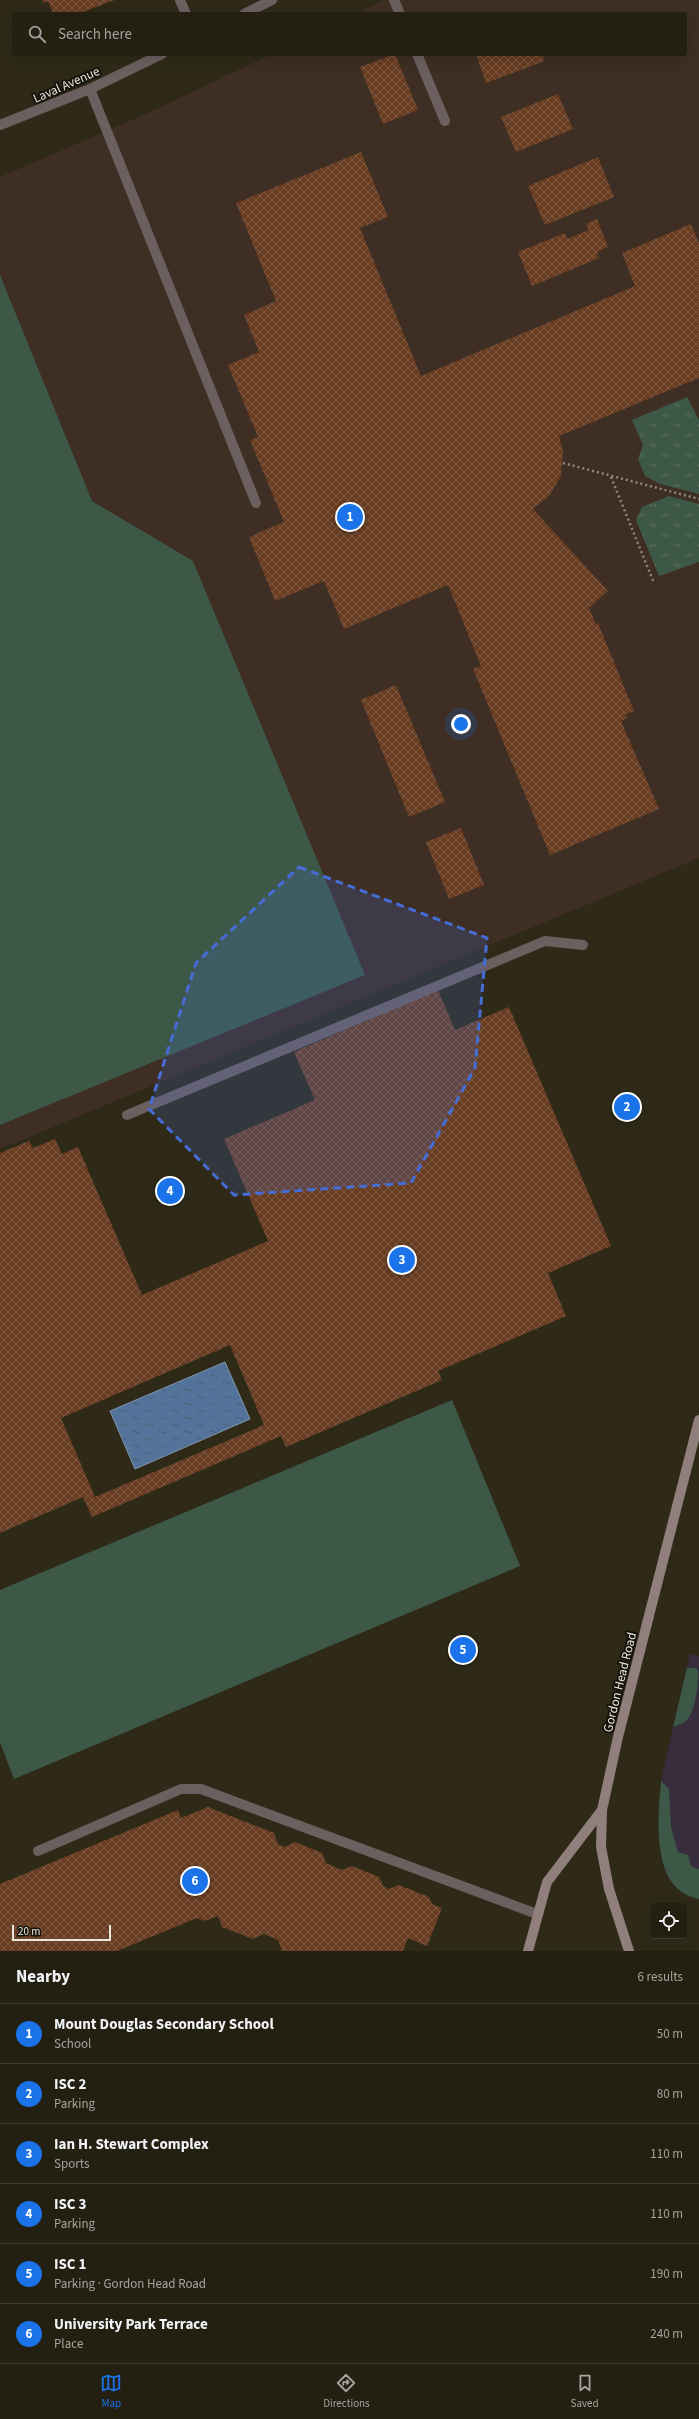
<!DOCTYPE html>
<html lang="en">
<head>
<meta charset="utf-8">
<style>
	:root { --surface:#232012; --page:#2f2d20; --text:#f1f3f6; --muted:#a3a39f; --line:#403e32; --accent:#1a73e8 }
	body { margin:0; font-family:"Source Sans 3",sans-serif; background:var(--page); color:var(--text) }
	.controls { position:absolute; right:12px; bottom:12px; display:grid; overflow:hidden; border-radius:4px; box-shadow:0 4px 16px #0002 }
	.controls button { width:36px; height:36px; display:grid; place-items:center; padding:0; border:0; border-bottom:1px solid var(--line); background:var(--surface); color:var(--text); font:20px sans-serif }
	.scale { position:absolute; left:12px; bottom:10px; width:99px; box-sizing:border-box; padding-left:4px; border:2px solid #e9e6da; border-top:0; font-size:11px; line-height:14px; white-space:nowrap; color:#e9e6da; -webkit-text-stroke:3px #15130b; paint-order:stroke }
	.you { position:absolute; left:461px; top:724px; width:14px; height:14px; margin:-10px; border:3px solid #fff; border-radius:50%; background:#1a73e8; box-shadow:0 0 0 6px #1a73e833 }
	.badge { display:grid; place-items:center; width:26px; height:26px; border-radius:50%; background:var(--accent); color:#fff; font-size:13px; font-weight:700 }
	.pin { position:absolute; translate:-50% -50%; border:2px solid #fff; box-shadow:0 1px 4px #0006 }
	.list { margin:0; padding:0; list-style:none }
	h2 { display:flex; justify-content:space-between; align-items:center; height:52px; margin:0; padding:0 16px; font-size:17px }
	h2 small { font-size:13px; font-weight:400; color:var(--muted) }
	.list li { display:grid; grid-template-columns:26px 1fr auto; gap:12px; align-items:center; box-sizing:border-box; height:60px; padding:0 16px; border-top:1px solid var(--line) }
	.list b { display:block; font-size:15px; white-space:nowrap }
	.list p { margin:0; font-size:13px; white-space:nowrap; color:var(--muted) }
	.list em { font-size:13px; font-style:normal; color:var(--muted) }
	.icon { flex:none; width:22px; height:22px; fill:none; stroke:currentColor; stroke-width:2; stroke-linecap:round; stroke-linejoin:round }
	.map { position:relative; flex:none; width:699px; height:1951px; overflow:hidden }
	.search { position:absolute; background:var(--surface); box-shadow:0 4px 16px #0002; left:12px; right:12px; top:12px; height:44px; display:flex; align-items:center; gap:10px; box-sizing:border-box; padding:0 14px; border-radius:4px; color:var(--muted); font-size:15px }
	.sheet { height:412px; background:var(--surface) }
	nav { display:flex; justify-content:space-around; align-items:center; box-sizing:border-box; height:56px; border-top:1px solid var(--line); background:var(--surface); font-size:11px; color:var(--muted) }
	nav a { display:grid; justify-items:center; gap:2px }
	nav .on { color:var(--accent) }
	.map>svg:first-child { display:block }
	.commercial { fill:#372d3d }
	.education { fill:#3e2e23 }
	.grass { fill:url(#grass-tufts) }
	.garden { fill:#3d5847 }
	.water { fill:url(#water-ripples); stroke:#8096ad }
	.building { fill:url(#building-cross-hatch); fill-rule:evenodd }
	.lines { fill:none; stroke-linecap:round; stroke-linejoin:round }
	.path { stroke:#8f8b7c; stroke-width:2.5; stroke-dasharray:2 3; stroke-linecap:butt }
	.lane { stroke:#6b605f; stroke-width:10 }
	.street { stroke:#6b605f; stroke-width:10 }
	.secondary { stroke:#907f7c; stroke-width:10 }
	.marked { fill:#466cd8; fill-opacity:0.2; stroke:#466cd8; stroke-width:3; stroke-dasharray:8 5; stroke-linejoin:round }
	.labels { text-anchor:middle; stroke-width:4; stroke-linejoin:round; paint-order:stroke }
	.street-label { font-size:13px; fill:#e9e6da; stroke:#15130b }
</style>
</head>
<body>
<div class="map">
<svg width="699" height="1951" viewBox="0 0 699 1951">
	<defs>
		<pattern id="grass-tufts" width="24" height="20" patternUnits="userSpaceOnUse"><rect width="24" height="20" fill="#3d5847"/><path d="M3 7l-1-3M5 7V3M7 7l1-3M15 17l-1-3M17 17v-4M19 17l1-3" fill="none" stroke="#597061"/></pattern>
		<pattern id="water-ripples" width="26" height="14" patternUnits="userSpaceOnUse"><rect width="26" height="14" fill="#53739a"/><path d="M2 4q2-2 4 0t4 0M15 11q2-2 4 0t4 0" fill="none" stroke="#4d5e72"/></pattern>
		<pattern id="building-cross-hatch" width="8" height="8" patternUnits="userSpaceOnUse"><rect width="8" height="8" fill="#683d22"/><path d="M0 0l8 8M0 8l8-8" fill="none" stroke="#7e5942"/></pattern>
	</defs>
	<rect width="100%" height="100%" fill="#2f2a18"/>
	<path class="commercial" d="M 690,1654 L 699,1656 L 699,1899 L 682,1893 L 668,1878 L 664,1868 L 659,1825 L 661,1781 Z"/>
	<path class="education" d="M 384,0 L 699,0 L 699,858 L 0,1149 L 0,177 L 146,114 L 272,54 L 685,54 L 685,14 L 355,14 Z"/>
	<g class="grass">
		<path d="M 687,397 L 699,420 L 699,494 L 660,484 L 645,476 L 638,459 L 643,445 L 632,420 Z"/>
		<path d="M 669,496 L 699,504 L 699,562 L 659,576 L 636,520 L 642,507 Z"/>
	</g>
	<g class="garden">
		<path d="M 0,275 L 92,501 L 193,561 L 365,975 L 0,1125 Z"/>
		<path d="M 452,1400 L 520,1566 L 14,1779 L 0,1742 L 0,1590 Z"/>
		<path d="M 687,1668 L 696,1668 L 698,1671 C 699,1682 695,1715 685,1722 C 682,1724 677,1725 673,1727 Z"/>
		<path d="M 661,1781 L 669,1789 L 671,1827 L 678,1852 L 688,1855 L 691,1866 L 699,1869 L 699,1899 C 650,1890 658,1818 661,1781 Z"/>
	</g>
	<path class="water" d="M 225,1362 L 250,1419 L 135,1469 L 110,1411 Z"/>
	<g class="building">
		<path d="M 42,0 L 114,0 L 78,14 L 53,14 L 48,1 L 44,3 Z"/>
		<path d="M 395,54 L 418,110 L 383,124 L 360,67 Z"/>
		<path d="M 476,54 L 542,54 L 545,61 L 486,83 Z"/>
		<path d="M 558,94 L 573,129 L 516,152 L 501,117 Z"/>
		<path d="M 361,152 L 388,217 L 360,228 L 421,376 L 635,286 L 622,253 L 691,224 L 699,243 L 699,378 L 559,436 L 563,452 L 561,476 L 550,495 L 533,509 L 608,591 L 589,608 L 596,624 L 598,623 L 634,711 L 625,715 L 627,718 L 621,721 L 659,809 L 550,855 L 473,669 L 481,666 L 448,585 L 344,629 L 324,581 L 275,601 L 249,537 L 284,522 L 250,440 L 258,437 L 228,365 L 259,352 L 244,315 L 276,301 L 236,203 Z"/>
		<path d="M 598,157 L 614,197 L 545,225 L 528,186 Z"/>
		<path d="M 597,219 L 608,247 L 597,252 L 599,258 L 532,286 L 518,252 L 565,233 L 567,239 L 589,230 L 586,224 Z"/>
		<path d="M 396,685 L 445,802 L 409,817 L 361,700 Z"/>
		<path d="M 461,828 L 484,885 L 449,899 L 426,842 Z"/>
		<path d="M 438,990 L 455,1030 L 509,1007 L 611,1246 L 548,1273 L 566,1316 L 438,1371 L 442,1380 L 286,1447 L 281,1436 L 92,1517 L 83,1497 L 0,1533 L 0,1153 L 29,1141 L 33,1148 L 55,1139 L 62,1154 L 78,1147 L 142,1295 L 268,1241 L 224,1139 L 315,1100 L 294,1052 ZM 230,1345 L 264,1425 L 95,1497 L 61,1418 Z"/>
		<path d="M 208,1807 L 274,1833 L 278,1844 L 285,1847 L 295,1842 L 322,1853 L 326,1863 L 342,1870 L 352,1866 L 379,1877 L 384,1887 L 389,1889 L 399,1885 L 429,1897 L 432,1904 L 442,1908 L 427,1946 L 408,1938 L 403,1951 L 282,1951 L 278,1940 L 264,1934 L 253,1939 L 222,1927 L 218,1916 L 205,1921 L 197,1918 L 117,1951 L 0,1951 L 0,1884 L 178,1810 L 181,1818 Z"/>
	</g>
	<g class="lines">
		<g class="path">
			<path d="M 563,463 L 699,499"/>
			<path d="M 611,477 L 654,583"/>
		</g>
		<g class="lane">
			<path d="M 180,0 L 186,14"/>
			<path d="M 394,0 L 400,14"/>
			<path d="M 417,54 L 445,121"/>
			<path d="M 90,89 L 256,503"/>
			<path d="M 127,1115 L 545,941 L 583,945"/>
			<path d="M 38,1851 L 181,1789 L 201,1789 L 537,1914"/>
		</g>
		<g class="street">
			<path d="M 244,14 L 272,0"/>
			<path d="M 0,125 L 90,89 L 162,54"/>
		</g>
		<g class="secondary">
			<path d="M 528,1951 L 547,1882 L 602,1810"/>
			<path d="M 629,1951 L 609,1889 L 601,1847 L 602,1810 L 618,1737 L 699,1420"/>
		</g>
	</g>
	<path class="marked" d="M 299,867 L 487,938 L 475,1068 L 411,1183 L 234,1195 L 149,1109 L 196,963 Z"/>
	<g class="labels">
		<g class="street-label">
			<text transform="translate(66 84) rotate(-24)" y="5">Laval Avenue</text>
			<text transform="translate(619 1682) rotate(-76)" y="5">Gordon Head Road</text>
		</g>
	</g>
</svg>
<div class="controls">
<button><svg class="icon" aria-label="locate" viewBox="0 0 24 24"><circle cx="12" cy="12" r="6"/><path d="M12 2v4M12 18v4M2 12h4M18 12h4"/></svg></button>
</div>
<div class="scale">20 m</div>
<div class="you"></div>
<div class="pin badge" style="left:350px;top:517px">1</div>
<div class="pin badge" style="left:627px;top:1107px">2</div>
<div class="pin badge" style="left:402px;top:1260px">3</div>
<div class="pin badge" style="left:170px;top:1191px">4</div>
<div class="pin badge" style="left:463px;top:1650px">5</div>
<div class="pin badge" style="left:195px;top:1881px">6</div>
<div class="search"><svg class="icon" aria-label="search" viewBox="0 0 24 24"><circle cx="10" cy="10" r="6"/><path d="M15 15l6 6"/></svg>Search here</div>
</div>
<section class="sheet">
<h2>Nearby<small>6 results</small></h2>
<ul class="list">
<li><span class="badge">1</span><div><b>Mount Douglas Secondary School</b><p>School</p></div><em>50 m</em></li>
<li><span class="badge">2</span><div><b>ISC 2</b><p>Parking</p></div><em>80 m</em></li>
<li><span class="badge">3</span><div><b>Ian H. Stewart Complex</b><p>Sports</p></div><em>110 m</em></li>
<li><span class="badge">4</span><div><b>ISC 3</b><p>Parking</p></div><em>110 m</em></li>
<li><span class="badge">5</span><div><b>ISC 1</b><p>Parking · Gordon Head Road</p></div><em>190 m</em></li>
<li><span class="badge">6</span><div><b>University Park Terrace</b><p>Place</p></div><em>240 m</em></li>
</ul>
</section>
<nav>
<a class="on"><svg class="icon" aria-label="map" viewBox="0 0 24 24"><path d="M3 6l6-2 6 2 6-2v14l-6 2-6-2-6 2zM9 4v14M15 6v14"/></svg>Map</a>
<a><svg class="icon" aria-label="directions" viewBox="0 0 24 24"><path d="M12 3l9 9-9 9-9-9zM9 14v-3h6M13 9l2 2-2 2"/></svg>Directions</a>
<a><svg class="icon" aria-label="saved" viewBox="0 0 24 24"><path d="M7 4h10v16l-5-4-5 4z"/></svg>Saved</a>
</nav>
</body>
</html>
